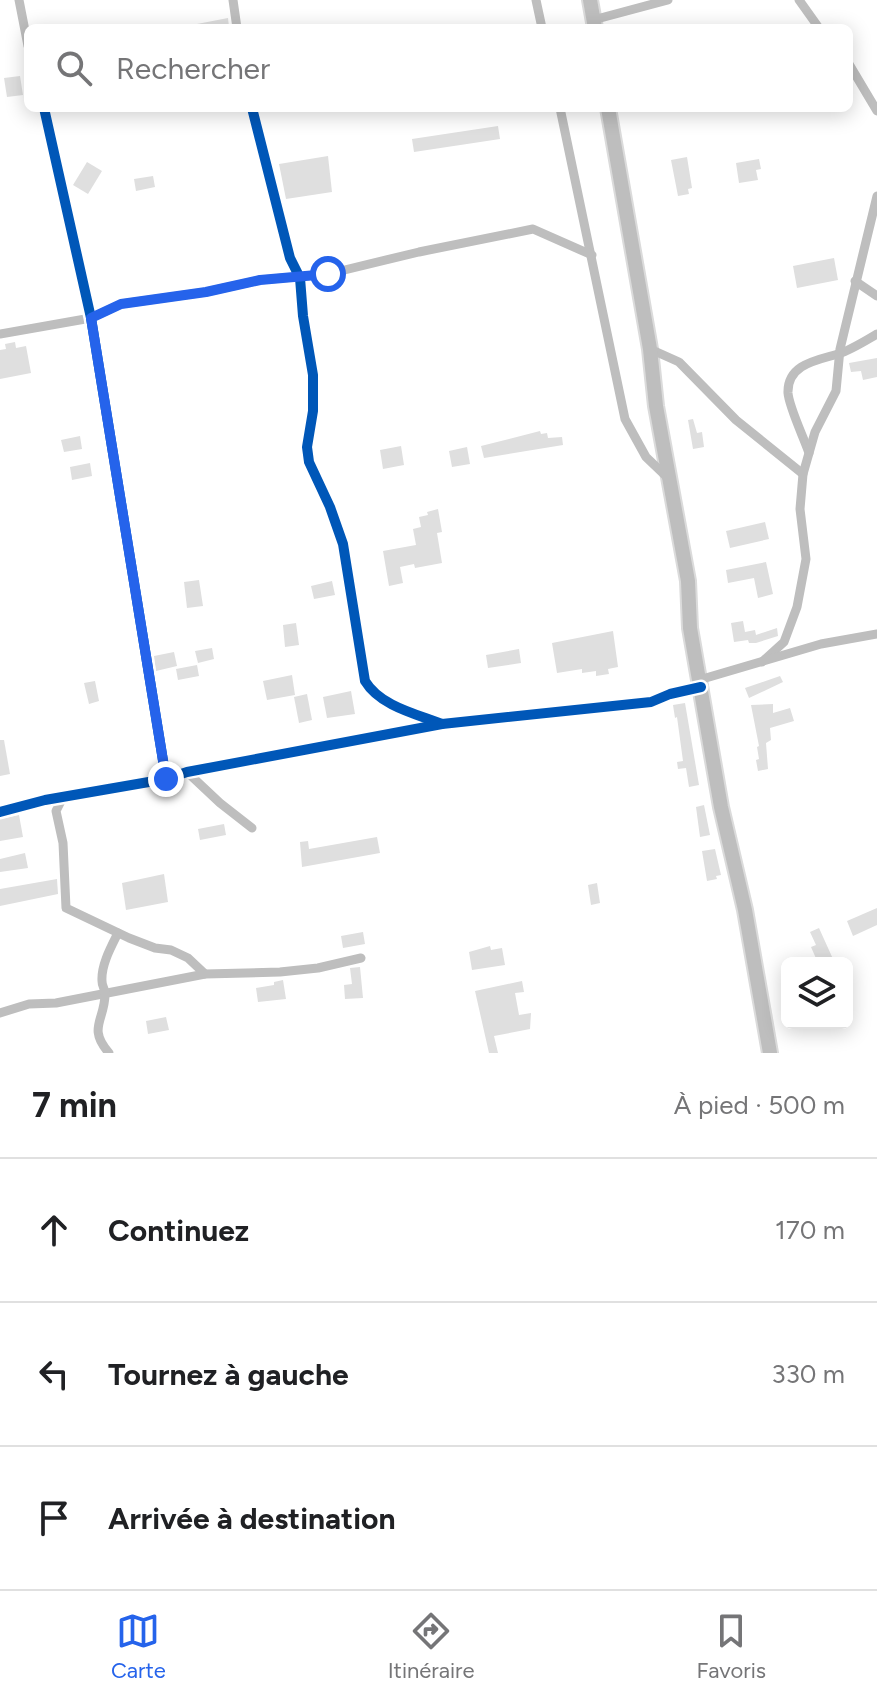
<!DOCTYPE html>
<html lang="fr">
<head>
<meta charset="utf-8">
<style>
	:root { --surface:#fff; --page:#f2f2f2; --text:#202124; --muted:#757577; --line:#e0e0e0; --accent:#2563eb }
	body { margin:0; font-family:Figtree,sans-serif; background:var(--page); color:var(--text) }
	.controls { position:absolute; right:24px; bottom:24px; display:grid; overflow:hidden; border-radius:12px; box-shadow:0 4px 20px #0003 }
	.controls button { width:72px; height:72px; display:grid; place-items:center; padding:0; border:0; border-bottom:2px solid var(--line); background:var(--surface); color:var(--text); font:40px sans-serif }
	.stop { position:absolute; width:24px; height:24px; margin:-18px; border:6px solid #2563eb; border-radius:50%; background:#fff }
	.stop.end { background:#2563eb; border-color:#fff; box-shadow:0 2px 8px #0008 }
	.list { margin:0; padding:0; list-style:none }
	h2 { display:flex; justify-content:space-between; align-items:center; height:104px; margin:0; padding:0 32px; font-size:34px }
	h2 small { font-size:26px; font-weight:400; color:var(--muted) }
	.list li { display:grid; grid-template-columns:52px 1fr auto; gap:24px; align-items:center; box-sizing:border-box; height:144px; padding:0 32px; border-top:2px solid var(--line) }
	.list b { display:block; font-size:30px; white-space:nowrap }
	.list em { font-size:26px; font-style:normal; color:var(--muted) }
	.icon { flex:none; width:44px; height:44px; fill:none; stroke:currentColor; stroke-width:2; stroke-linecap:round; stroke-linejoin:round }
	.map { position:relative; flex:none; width:877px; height:1053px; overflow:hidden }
	.search { position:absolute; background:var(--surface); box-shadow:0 4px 20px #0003; left:24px; right:24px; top:24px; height:88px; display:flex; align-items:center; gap:20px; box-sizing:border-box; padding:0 28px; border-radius:12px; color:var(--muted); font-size:30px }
	.sheet { height:536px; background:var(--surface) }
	nav { display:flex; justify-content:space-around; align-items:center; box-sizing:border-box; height:112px; border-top:2px solid var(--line); background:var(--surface); font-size:22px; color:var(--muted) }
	nav a { display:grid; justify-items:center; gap:4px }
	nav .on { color:var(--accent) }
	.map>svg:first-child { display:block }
	.building { fill:#dfdfdf }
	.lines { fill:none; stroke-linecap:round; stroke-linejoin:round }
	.highway-casing { stroke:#dbdbdb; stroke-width:18 }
	.minor { stroke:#bebebe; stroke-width:9 }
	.highway { stroke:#bebebe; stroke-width:14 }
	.cycleway-casing { stroke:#fff; stroke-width:15 }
	.cycleway { stroke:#0057b8; stroke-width:10 }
	.route { stroke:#2563eb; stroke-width:10 }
</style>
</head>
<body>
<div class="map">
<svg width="877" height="1053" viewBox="0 0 877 1053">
	<rect width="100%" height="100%" fill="#fff"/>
	<g class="building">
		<path d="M 228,18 L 229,27 L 197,28 L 197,24 Z"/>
		<path d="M 20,76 L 23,95 L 7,97 L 4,78 Z"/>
		<path d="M 498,126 L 500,139 L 414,152 L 412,139 Z"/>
		<path d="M 328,156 L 332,192 L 286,199 L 279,164 Z"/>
		<path d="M 687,157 L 692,188 L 688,189 L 689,194 L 678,196 L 671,160 Z"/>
		<path d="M 759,159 L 761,169 L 756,170 L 758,180 L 739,183 L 736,163 Z"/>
		<path d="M 87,162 L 102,171 L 88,194 L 73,185 Z"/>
		<path d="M 153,176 L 155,187 L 136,191 L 134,179 Z"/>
		<path d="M 834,258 L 838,280 L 797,288 L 793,266 Z"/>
		<path d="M 15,342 L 16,348 L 26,346 L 31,373 L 0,379 L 0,350 L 6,349 L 5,344 Z"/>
		<path d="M 877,358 L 877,377 L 863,380 L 861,371 L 851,372 L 849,363 Z"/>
		<path d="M 693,419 L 697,433 L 702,432 L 704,447 L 693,449 L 688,420 Z"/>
		<path d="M 540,431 L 541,434 L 547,433 L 548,438 L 562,437 L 563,445 L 484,458 L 481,446 Z"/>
		<path d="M 80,436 L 82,449 L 64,452 L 61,440 Z"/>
		<path d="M 401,446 L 404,465 L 383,469 L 380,450 Z"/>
		<path d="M 467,447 L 470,464 L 452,467 L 449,451 Z"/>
		<path d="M 90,463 L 92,476 L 72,480 L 70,467 Z"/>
		<path d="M 438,509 L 442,532 L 437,533 L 442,563 L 415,568 L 414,564 L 400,567 L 403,583 L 389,586 L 383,551 L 416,545 L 413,529 L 421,527 L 419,517 L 428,515 L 427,512 Z"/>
		<path d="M 765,522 L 769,539 L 730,548 L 726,531 Z"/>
		<path d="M 766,562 L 773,594 L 758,598 L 754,578 L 728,583 L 726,570 Z"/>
		<path d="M 199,580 L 203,606 L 187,608 L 184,582 Z"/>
		<path d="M 332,581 L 335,595 L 314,599 L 311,586 Z"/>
		<path d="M 743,621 L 745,632 L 755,630 L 756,635 L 777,628 L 778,636 L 756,643 L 749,643 L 748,640 L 734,642 L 731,623 Z"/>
		<path d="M 296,623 L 299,645 L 285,647 L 283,625 Z"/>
		<path d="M 613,631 L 618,667 L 608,669 L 609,674 L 596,676 L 596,671 L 582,673 L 582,669 L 557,673 L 552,643 Z"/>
		<path d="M 212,648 L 214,659 L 198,663 L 195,651 Z"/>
		<path d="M 519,649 L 521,663 L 488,668 L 486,655 Z"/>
		<path d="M 174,652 L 177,666 L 156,671 L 154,656 Z"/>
		<path d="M 197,665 L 199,676 L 178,680 L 176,669 Z"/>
		<path d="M 292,675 L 295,695 L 267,700 L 263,681 Z"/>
		<path d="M 780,676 L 783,682 L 749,698 L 745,688 Z"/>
		<path d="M 95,681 L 99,701 L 89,704 L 84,683 Z"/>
		<path d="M 351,691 L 355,714 L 327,718 L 323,697 Z"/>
		<path d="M 307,694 L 312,720 L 299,723 L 294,697 Z"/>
		<path d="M 685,703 L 699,785 L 689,787 L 686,768 L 678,769 L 677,762 L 683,761 L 677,717 L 675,718 L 673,705 Z"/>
		<path d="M 773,704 L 773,713 L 790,708 L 794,721 L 770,728 L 771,740 L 766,743 L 768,769 L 758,771 L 756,760 L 759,759 L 757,747 L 759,746 L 751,705 Z"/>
		<path d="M 0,740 L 4,740 L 10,774 L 0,776 Z"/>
		<path d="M 704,805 L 710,835 L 700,837 L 696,807 Z"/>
		<path d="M 19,815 L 23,837 L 0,841 L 0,819 Z"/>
		<path d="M 224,824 L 226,835 L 200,840 L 198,829 Z"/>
		<path d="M 377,837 L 380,853 L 302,867 L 300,842 L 308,841 L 309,849 Z"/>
		<path d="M 715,849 L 721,875 L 716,876 L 717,879 L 707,881 L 702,851 Z"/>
		<path d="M 25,853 L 28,868 L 0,872 L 0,859 Z"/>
		<path d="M 164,874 L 168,902 L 126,910 L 122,883 Z"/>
		<path d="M 57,879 L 58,894 L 0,906 L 0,889 Z"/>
		<path d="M 597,883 L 600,903 L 591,905 L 588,885 Z"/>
		<path d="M 877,908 L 877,925 L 853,936 L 847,921 Z"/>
		<path d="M 819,928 L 833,959 L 824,963 L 818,963 L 811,947 L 816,945 L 810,932 Z"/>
		<path d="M 363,932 L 365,944 L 343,948 L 341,936 Z"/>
		<path d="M 490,946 L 491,950 L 502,948 L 505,965 L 472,970 L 469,952 Z"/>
		<path d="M 360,967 L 363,998 L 345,999 L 344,985 L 352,984 L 350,968 Z"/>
		<path d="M 283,980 L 286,999 L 258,1002 L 256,988 L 274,985 L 274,982 Z"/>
		<path d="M 522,981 L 524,992 L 515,993 L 519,1015 L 531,1013 L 530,1029 L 494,1036 L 498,1053 L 489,1053 L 475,991 Z"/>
		<path d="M 166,1017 L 169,1030 L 148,1034 L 146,1021 Z"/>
	</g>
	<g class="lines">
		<g class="highway-casing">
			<g id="highway">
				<path d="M 590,0 L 595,28"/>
				<path d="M 608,108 L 650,349 L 656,406 L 688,581 L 690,628 L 721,807 L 745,910 L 770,1053"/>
			</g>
		</g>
		<g class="minor">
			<path d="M 19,0 L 28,46"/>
			<path d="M 233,0 L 237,28"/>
			<path d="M 536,0 L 542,28"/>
			<path d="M 799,0 L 819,28"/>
			<path d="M 593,20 L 668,0"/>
			<path d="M 849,64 L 877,111"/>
			<path d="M 44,108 L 91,318 L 166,779"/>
			<path d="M 252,108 L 290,258 L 300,278 L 303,316 L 313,375 L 313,411 L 307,447 L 309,462 L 330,507 L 343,544 L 365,681 C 380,706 416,714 442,724"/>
			<path d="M 560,108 L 625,419 L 646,457 L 669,479"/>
			<path d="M 855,281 L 877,296"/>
			<path d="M 0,334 L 91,318 L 121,304 L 206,292 L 260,280 L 328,274 L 419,252 L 533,229 L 592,255"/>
			<path d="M 650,349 L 679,362 L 736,420 L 803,474"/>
			<path d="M 809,453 C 804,438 789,407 788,393 C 787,364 818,360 838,354 C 851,350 865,341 877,334"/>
			<path d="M 762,662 L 784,642 L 797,607 L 806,559 L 800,509 L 803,474 L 815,432 L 836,391 L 840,349 L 877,196"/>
			<path d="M 699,680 L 821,644 L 877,634"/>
			<path d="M 187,772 L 220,803 L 252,828"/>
			<path d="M 63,797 L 56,811 L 63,843 L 66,908 L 129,938 L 155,948 L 171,950 L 188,958 L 205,974"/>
			<path d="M 0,812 L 45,800 L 166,779 L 187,772 L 442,724 L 651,702 L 670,694 L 701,687"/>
			<path d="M 0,1013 L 29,1004 L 56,1003 L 205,974 L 280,972 L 318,968 L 361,958"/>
			<path d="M 109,1053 C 87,1028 105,1020 105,994 C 105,987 102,988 102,981 C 101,965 111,947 118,933"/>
		</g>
		<use href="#highway" class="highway"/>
		<g class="cycleway-casing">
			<g id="cycleway">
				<path d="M 44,108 L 91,318 L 166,779"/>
				<path d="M 252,108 L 290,258 L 300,278 L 303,316 L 313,375 L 313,411 L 307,447 L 309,462 L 330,507 L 343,544 L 365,681 C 380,706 416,714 442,724"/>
				<path d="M 0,812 L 45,800 L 166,779 L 187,772 L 442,724 L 651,702 L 670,694 L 701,687"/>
			</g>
		</g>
		<use href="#cycleway" class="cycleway"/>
	</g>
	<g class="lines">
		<path class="route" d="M 166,779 L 91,318 L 121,304 L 206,292 L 260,280 L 328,274"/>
	</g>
</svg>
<div class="controls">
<button><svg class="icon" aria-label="layers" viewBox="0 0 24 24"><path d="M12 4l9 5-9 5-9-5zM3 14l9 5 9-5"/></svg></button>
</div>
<div class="stop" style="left:328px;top:274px"></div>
<div class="stop end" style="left:166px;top:779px"></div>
<div class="search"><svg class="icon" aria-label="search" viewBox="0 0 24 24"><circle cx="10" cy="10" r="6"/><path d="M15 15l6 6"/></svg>Rechercher</div>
</div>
<section class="sheet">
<h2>7 min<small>À pied · 500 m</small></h2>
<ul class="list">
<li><svg class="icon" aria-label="ahead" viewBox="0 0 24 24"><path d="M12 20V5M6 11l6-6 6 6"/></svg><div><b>Continuez</b></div><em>170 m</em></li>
<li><svg class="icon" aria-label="left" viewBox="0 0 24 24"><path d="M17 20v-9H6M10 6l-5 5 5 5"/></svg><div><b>Tournez à gauche</b></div><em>330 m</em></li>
<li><svg class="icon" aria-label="arrive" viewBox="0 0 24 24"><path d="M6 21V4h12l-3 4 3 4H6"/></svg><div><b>Arrivée à destination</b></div></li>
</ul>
</section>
<nav>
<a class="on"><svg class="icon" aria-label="map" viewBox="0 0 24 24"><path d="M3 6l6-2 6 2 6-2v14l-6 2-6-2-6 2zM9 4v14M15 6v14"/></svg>Carte</a>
<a><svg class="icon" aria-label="directions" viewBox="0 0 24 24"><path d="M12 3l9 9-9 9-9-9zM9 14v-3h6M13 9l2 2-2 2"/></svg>Itinéraire</a>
<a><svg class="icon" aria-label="saved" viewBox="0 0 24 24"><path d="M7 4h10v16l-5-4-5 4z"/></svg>Favoris</a>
</nav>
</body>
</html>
